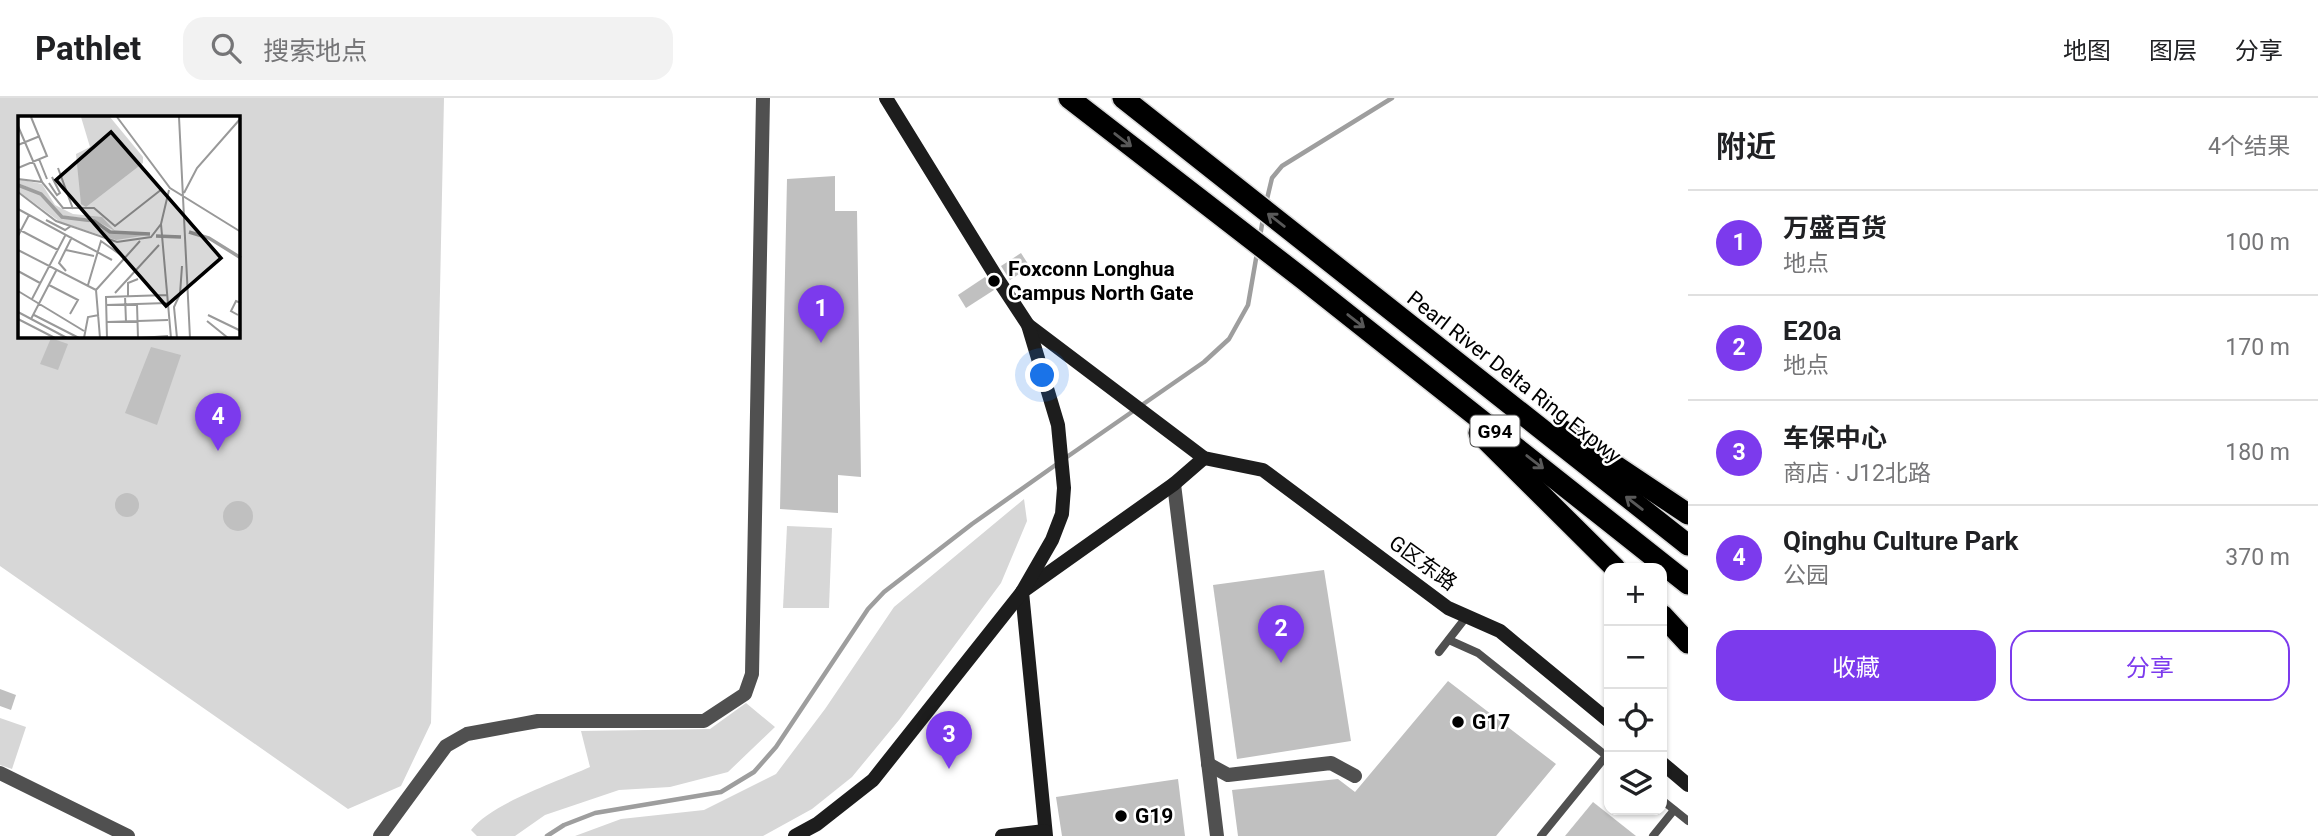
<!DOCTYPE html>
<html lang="zh">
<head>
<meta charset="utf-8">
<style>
	:root { --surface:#fff; --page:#f2f2f2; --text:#202124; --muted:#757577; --line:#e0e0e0; --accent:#7c3aed }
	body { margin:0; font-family:Roboto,"Noto Sans SC",sans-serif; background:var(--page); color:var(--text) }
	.controls { position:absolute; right:21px; bottom:21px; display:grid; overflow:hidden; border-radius:14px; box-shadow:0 2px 5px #0004 }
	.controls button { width:63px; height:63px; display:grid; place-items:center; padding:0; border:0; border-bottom:2px solid var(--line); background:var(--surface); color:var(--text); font:35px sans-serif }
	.you { position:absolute; left:1043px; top:278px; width:24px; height:24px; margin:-18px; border:5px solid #fff; border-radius:50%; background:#1a73e8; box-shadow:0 0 0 10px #1a73e833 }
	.badge { display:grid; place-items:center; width:46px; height:46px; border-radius:50%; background:var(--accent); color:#fff; font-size:23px; font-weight:700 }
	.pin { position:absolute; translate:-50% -58px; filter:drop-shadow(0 2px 4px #0008) }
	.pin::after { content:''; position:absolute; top:37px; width:24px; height:21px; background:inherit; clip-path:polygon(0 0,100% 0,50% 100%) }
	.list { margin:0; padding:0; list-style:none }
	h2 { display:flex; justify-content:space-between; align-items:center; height:91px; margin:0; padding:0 28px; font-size:30px }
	h2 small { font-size:23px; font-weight:400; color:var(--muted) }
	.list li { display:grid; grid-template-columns:46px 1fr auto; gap:21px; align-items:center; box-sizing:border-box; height:105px; padding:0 28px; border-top:2px solid var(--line) }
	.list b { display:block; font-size:26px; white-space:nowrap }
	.list p { margin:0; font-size:23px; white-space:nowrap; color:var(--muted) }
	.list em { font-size:23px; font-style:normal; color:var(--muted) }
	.actions { display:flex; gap:14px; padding:21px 28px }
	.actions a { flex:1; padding:16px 0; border:2px solid var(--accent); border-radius:21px; text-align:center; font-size:24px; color:var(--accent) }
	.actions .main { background:var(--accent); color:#fff }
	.icon { flex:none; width:38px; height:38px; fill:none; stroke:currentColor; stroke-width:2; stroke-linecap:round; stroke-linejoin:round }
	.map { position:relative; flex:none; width:1688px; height:738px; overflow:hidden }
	header { display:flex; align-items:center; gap:42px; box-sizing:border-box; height:98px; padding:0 35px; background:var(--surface); border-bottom:2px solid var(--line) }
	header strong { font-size:33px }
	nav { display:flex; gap:38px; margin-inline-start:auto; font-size:24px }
	.search { width:490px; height:63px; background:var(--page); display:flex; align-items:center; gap:18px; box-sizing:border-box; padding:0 24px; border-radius:21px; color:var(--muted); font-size:26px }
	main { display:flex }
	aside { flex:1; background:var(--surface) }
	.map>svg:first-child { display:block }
	.green { fill:#d7d7d7; fill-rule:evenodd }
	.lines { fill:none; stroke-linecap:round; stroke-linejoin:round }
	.stream { stroke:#9e9e9e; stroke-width:4.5 }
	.building { fill:#c0c0c0 }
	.highway-casing { stroke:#dbdbdb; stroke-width:24 }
	.lane { stroke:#505050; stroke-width:8 }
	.street { stroke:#505050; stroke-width:14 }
	.secondary { stroke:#1d1d1d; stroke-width:14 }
	.highway { stroke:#000; stroke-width:21 }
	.oneway { stroke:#595959 }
	.poi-dot { fill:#000; stroke:#fff; stroke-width:2.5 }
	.labels { text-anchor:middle; stroke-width:5; stroke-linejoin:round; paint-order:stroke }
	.shield { fill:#fff; stroke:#4c4c4c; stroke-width:2 }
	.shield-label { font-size:19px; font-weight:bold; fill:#000 }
	.poi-label { font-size:21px; font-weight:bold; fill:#000; stroke:#fff; text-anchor:start }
	.street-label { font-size:21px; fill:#000; stroke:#fff }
	.inset-river { fill:none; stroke:#9e9e9e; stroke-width:3.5 }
	.inset-road { fill:none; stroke:#999; stroke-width:2 }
	.view { fill:#000; fill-opacity:0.15; stroke:#000; stroke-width:3.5 }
	.inset-edge { fill:none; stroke:#000; stroke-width:3.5 }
</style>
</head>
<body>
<header>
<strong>Pathlet</strong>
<div class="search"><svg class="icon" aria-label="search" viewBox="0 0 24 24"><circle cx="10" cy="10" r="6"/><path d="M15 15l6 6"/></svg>搜索地点</div>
<nav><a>地图</a><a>图层</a><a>分享</a></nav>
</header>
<main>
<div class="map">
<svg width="1688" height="738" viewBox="0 0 1688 738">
	<rect width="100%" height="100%" fill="#fff"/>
	<g class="green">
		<path d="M 0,0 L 444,0 L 431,625 L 401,688 L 348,711 L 0,468 ZM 19,19 L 238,19 L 238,238 L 19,238 Z"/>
		<path d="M 1024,401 L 1027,423 L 1001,485 L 899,622 L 852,679 L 812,711 L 763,738 L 575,738 L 621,721 L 704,712 L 776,676 L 825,611 L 894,509 Z"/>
		<path d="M 787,428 L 832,430 L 829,510 L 783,510 Z"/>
		<path d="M 746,605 L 775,629 L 728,674 L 670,689 L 619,692 L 545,717 L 515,738 L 477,738 L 471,732 C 492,705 557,684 590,669 L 581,633 L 710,631 Z"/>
		<path d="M 0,620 L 26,629 L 12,671 L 0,667 Z"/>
	</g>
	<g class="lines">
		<g class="stream">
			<path d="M 1266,105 L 1272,80 L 1282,68 L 1392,0"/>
			<path d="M 1260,139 L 1263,120"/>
			<path d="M 1064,361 L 1204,264 L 1229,241 L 1248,207 L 1257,155"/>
			<path d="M 547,738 L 564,727 L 595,715 L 721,694 L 754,674 L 776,649 L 868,511 L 884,494 L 972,426 L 1057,366"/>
		</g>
	</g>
	<g class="building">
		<path d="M 835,78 L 835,113 L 857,113 L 861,379 L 838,377 L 838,415 L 780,411 L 787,81 Z"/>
		<path d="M 1021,155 L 1030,169 L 1010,182 L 1001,168 Z"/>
		<path d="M 985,179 L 994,192 L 966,210 L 958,197 Z"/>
		<path d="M 51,240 L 68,246 L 58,272 L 40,266 Z"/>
		<path d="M 151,249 L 181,257 L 157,327 L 125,315 Z"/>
		<circle cx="127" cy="407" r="12"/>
		<circle cx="238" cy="418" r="15"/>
		<path d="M 1324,472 L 1351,643 L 1237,661 L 1213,487 Z"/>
		<path d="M 1448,583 L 1556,666 L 1496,738 L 1238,738 L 1232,692 L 1338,681 L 1355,694 Z"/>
		<path d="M 0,591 L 16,597 L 11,612 L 0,608 Z"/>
		<path d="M 1178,681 L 1185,738 L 1062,738 L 1056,699 Z"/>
		<path d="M 1593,704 L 1636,738 L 1565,738 Z"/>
	</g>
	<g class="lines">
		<g class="highway-casing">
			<g id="highway">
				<path d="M 1069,0 L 1303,181 L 1688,486"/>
				<path d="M 1123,0 L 1688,447"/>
				<path d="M 1562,332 L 1688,416"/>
				<path d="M 1479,335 L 1615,470"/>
				<path d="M 1662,517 L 1688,545"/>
			</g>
		</g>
		<g class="lane">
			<path d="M 1449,542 L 1478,555 L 1609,660"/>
			<path d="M 1439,554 L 1467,518"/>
			<path d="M 1662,702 L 1688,723"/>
			<path d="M 1541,738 L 1606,658"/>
			<path d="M 1653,738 L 1674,712"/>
		</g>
		<g class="street">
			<path d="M 1174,386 L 1217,738"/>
			<path d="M 1208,666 L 1228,677 L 1331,665 L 1355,678"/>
			<path d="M 0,675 L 128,738"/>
			<path d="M 380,738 L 446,648 L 467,636 L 538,623 L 704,623 L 745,596 L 752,576 L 763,0"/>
		</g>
		<g class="secondary">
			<path d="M 1028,227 L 1204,360 L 1263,372 L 1448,510 L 1500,533 L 1609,623"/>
			<path d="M 1026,491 L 1174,386 L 1204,360"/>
			<path d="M 1022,494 L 1046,738"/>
			<path d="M 1662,665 L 1688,687"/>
			<path d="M 795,738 L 817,726 L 873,682 L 1022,494 L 1052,442 L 1062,416 L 1064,390 L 1058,327 L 1028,227 L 997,180 L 886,0"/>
			<path d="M 1002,738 L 1045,733"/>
		</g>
		<use href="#highway" class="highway"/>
	</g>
	<defs><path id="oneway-shaft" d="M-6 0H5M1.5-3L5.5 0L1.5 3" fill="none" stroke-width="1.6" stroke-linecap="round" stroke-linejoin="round" transform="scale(1.75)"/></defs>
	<g class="oneway">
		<use href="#oneway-shaft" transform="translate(1123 42) rotate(38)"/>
		<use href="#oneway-shaft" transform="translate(1276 122) rotate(-142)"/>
		<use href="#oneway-shaft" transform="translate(1356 223) rotate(38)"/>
		<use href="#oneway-shaft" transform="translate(1535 364) rotate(38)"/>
		<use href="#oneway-shaft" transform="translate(1634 405) rotate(-142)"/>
	</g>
	<g class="poi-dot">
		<circle cx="994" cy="183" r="7"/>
		<circle cx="1458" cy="624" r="7"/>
		<circle cx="1121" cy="718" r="7"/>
	</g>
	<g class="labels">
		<rect class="shield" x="1470.5" y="317.5" width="49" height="31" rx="5"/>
		<g class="shield-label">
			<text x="1495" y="340">G94</text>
		</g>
		<g class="poi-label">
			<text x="1008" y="178">Foxconn Longhua<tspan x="1008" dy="24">Campus North Gate</tspan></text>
			<text x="1472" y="631">G17</text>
			<text x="1135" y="725">G19</text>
		</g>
		<g class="street-label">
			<text transform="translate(1514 279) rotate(38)" y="7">Pearl River Delta Ring Expwy</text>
			<text transform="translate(1423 465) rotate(36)" y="7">G区东路</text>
		</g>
	</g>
	<g transform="translate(18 18)">
		<rect width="222" height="222" fill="#fff"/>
		<path d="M 63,1 L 92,1 L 125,41 L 125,47 L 68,91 L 63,88 L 58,38 L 72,31 ZM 0,63 L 24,68 L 37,89 L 55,98 L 84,101 L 97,115 L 75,103 L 44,100 L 23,77 L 0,67 ZM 0,70 L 19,76 L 44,102 L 69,105 L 93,118 L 130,119 L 98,124 L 42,106 L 0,75 Z" fill="#d7d7d7"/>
		<path class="inset-river" d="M 0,69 L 23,78 L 44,101 L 76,105 L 92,116 L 132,118M 171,116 L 191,122 L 223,142M 138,120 L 163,121"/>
		<path class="inset-road" d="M 99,1 L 152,72 L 223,116M 161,1 L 172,222M 0,10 L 24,66M 0,29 L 22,20M 21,43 L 29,63M 0,52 L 29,40 L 13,1M 40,52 L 55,93M 0,63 L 24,66 L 45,92 L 76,92 L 97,110 L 144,73M 31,67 L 39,79 L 42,77 L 34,61M 0,76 L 38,105 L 99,126 L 133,121 L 143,108 L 151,74M 166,77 L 179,52 L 223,2M 0,93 L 94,144M 28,104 L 47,114 L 53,110M 143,108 L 153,222M 0,113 L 40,134M 0,120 L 11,99M 0,134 L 78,174 L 82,222M 48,134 L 76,140M 0,155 L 22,167M 48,155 L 41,147 L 54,121M 31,169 L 60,184 L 52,198M 70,169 L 83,125 L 107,142M 78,174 L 122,125M 0,175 L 66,215M 97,177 L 141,129M 107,180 L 108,206M 110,180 L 110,167 L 120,163M 14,183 L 48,118M 119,188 L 120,222M 88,189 L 149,187M 0,196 L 49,222M 16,199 L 61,222M 190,199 L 223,215M 220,199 L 213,195 L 218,185 L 223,187M 0,203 L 37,222M 13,203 L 39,153M 189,205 L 210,222M 89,206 L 150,204M 66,222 L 70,201 L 81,199M 89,222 L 88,181 L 149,179M 123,222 L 150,220M 159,222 L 156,191 L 162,178 L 164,150"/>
		<path class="view" d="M 93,16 L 203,142 L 148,190 L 38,64 Z"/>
		<rect width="222" height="222" class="inset-edge"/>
	</g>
</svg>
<div class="controls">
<button>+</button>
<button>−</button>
<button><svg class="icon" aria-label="locate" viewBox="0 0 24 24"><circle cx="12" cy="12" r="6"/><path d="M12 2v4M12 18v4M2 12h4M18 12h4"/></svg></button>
<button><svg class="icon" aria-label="layers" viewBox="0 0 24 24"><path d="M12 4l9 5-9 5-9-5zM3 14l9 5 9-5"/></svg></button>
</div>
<div class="you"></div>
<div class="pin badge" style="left:821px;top:245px">1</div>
<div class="pin badge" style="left:1281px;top:565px">2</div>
<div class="pin badge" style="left:949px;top:671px">3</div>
<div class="pin badge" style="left:218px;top:353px">4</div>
</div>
<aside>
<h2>附近<small>4个结果</small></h2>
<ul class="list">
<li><span class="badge">1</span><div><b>万盛百货</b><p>地点</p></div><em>100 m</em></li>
<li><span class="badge">2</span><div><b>E20a</b><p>地点</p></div><em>170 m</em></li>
<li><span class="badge">3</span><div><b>车保中心</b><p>商店 · J12北路</p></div><em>180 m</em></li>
<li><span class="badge">4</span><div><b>Qinghu Culture Park</b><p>公园</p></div><em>370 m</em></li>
</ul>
<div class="actions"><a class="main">收藏</a><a>分享</a></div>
</aside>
</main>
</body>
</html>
